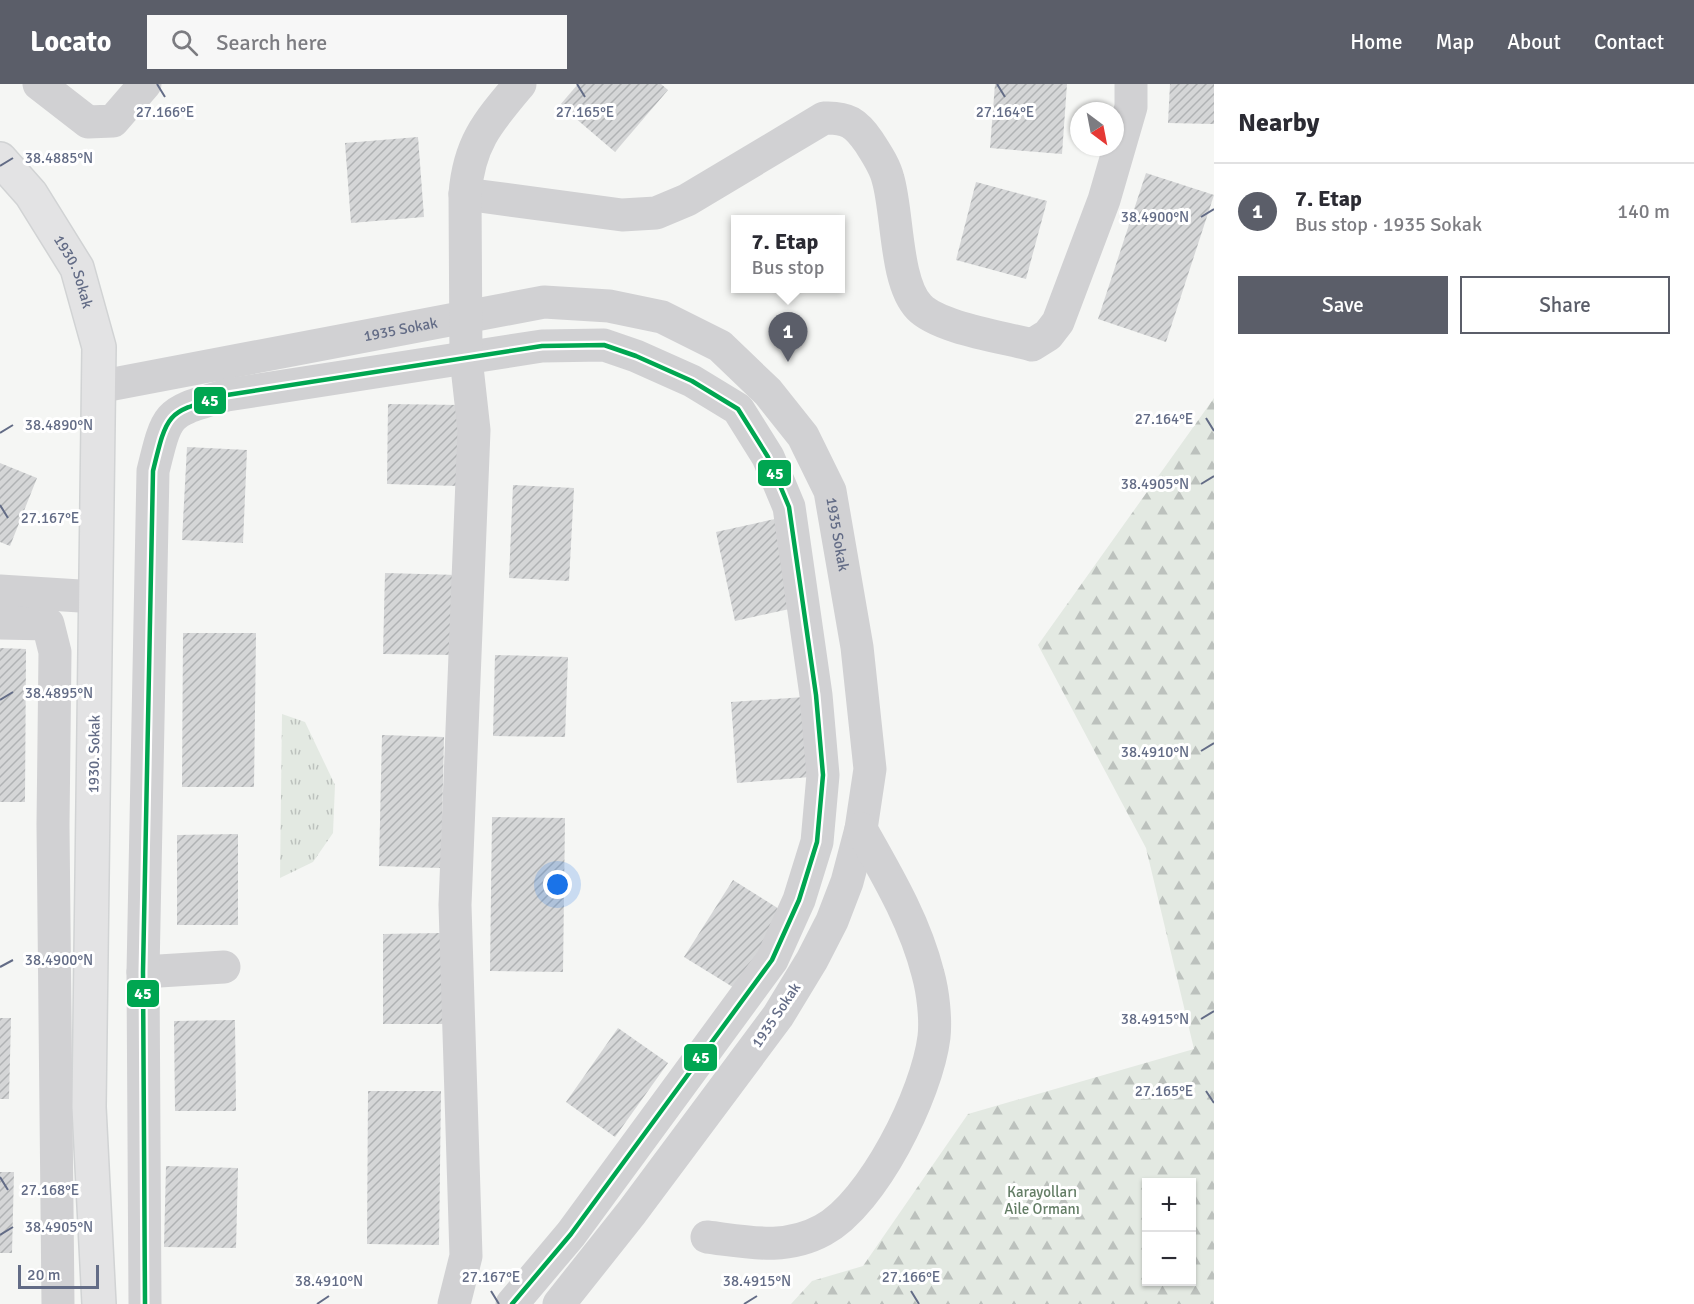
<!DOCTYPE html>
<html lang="en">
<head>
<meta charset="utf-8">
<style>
	:root { --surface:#fff; --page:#f7f7f7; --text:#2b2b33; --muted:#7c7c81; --line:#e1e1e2; --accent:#5b5e69 }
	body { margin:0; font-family:Signika,sans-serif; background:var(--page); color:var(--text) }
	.controls { position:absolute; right:18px; bottom:18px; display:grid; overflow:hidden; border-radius:0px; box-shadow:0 2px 4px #0004 }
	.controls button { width:54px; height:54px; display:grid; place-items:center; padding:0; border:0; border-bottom:2px solid var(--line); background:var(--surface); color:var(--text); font:30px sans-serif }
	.compass { position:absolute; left:1070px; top:18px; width:54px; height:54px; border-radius:50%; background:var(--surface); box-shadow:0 2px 4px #0004; rotate:148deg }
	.scale { position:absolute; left:18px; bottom:15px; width:81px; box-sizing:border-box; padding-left:6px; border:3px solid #636c86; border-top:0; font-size:16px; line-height:21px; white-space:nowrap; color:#636c86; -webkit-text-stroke:4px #fff; paint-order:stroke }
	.you { position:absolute; left:558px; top:801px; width:21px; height:21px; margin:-15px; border:4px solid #fff; border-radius:50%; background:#1a73e8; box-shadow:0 0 0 9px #1a73e833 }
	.badge { display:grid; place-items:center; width:39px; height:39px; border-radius:50%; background:var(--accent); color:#fff; font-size:20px; font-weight:700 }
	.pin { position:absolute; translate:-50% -50px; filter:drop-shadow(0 2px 3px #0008) }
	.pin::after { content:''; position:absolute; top:32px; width:21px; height:18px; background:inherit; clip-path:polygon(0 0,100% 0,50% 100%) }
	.popup { position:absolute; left:731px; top:131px; width:114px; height:78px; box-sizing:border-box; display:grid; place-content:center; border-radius:0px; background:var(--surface); filter:drop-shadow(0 2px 4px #0005); font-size:20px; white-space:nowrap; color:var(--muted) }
	.popup b { font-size:22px; color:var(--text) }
	.popup::after { content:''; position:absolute; left:50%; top:100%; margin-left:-12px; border:12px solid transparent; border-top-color:var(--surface) }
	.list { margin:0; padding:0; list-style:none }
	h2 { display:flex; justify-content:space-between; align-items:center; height:78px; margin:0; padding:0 24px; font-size:26px }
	h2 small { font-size:20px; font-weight:400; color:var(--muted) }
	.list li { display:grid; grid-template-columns:39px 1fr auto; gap:18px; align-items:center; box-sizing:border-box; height:96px; padding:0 24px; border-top:2px solid var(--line) }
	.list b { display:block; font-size:22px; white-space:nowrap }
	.list p { margin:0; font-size:20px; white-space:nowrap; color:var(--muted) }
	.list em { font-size:20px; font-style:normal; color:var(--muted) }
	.actions { display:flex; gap:12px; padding:18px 24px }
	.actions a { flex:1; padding:14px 0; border:2px solid var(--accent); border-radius:0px; text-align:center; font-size:21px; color:var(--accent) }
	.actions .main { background:var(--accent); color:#fff }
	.icon { flex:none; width:33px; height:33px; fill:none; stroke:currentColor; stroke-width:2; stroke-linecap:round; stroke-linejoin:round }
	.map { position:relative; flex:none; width:1214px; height:1220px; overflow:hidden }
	header { display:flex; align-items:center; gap:36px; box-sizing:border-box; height:84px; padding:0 30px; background:var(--accent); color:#fff }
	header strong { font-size:28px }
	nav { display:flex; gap:33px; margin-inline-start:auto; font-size:21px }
	.search { width:420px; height:54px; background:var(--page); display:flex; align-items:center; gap:15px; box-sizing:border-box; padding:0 21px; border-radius:0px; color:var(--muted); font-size:22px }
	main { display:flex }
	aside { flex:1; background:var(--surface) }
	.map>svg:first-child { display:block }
	.forest { fill:url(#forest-firs); fill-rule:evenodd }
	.park { fill:url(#park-tufts) }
	.building { fill:url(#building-hatch) }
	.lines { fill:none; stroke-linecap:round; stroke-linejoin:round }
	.major-casing { stroke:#d1d3d4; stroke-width:36 }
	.minor { stroke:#d1d1d3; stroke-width:33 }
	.major { stroke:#e3e3e4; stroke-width:33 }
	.bus-1-casing { stroke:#fff; stroke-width:9 }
	.bus-1 { stroke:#00a651; stroke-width:4.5 }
	.ticks { fill:none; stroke:#636c86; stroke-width:2 }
	.labels { text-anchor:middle; stroke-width:6; stroke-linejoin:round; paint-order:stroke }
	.street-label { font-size:15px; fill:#636c86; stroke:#fff }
	.park-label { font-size:15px; fill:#637d65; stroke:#fff }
	.ticks-label { font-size:15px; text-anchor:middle; fill:#636c86; stroke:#fff; stroke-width:6; stroke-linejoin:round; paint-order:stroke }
	.line-badge { stroke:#fff; stroke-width:2 }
	.badge-label { font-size:16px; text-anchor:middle; font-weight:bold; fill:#fff }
</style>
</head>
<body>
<header>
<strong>Locato</strong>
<div class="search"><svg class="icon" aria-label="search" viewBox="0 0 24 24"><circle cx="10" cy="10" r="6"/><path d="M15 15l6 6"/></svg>Search here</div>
<nav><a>Home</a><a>Map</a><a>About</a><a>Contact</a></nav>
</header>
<main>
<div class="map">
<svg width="1214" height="1220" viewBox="0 0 1214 1220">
	<defs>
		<pattern id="forest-firs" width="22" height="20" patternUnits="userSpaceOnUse" patternTransform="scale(1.5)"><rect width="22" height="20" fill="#e3e9e2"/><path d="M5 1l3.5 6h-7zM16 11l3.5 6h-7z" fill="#bcc1bd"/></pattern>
		<pattern id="park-tufts" width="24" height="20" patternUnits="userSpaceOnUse" patternTransform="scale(1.5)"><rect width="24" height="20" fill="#e3e9e2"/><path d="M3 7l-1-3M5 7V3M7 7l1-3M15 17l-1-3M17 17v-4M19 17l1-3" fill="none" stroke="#bcc1bd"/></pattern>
		<pattern id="building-hatch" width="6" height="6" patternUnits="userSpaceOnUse" patternTransform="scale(1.5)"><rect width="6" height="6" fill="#d5d6d7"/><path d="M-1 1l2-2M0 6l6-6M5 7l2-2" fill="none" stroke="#b0b2b4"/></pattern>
	</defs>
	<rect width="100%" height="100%" fill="#f5f6f4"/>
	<path class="forest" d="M 1214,314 L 1214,1220 L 791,1220 L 812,1197 L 863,1182 L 968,1030 L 1194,965 L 1146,764 L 1038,561 ZM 1146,1098 L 1192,1098 L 1192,1198 L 1146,1198 Z"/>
	<path class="park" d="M 282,630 L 305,638 L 335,701 L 333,749 L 313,778 L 280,794 Z"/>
	<g class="building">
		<path d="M 578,0 L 661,0 L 668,6 L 615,68 L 560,21 Z"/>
		<path d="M 995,0 L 1067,0 L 1062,70 L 990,64 Z"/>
		<path d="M 1170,0 L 1214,0 L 1214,40 L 1168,39 Z"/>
		<path d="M 418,53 L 424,133 L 351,139 L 345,59 Z"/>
		<path d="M 1146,89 L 1214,111 L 1166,258 L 1098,235 Z"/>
		<path d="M 976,98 L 1047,117 L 1026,195 L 956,176 Z"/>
		<path d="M 388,320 L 461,321 L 459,402 L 387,400 Z"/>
		<path d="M 187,363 L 247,366 L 243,459 L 182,456 Z"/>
		<path d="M 0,379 L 37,394 L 10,462 L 0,458 Z"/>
		<path d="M 513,401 L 574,404 L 569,497 L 509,494 Z"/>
		<path d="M 775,435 L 794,524 L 735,537 L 716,448 Z"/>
		<path d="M 385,489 L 458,491 L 456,571 L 383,570 Z"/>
		<path d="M 183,549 L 256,549 L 254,703 L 182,703 Z"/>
		<path d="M 0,564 L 26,565 L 25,718 L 0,718 Z"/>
		<path d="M 495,571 L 568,573 L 565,653 L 493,652 Z"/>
		<path d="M 804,613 L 810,693 L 737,699 L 731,618 Z"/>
		<path d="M 382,651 L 444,653 L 441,784 L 379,782 Z"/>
		<path d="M 492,733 L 565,734 L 563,888 L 490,887 Z"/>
		<path d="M 238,750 L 238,841 L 177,841 L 177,751 Z"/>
		<path d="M 733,796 L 784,828 L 736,905 L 684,873 Z"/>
		<path d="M 443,849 L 443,940 L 383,940 L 383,850 Z"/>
		<path d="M 0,934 L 11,934 L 9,1015 L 0,1015 Z"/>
		<path d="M 235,936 L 236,1027 L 175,1027 L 174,937 Z"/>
		<path d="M 618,944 L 668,979 L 615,1053 L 566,1018 Z"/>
		<path d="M 368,1007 L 441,1007 L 439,1161 L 367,1160 Z"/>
		<path d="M 166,1082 L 238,1084 L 236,1164 L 164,1163 Z"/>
		<path d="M 0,1088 L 14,1088 L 12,1169 L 0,1169 Z"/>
	</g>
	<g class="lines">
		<g class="major-casing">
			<g id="major">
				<path id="s2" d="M 0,75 L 31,110 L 77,184 L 99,263 L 89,1023 L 99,1220"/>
			</g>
		</g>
		<g class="minor">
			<path d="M 39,0 L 88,38 L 113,37 L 145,0"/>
			<path d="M 465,110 L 622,131 L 656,129 L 687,116 L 824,34 C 847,33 856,39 869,58 C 876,69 885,82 888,95 C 898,129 895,198 919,223 C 939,244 1003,253 1032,261 L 1048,251 L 1058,238 L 1104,116 L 1131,23 L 1131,0"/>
			<path id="s1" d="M 98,303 L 544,218 L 609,222 L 662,233 L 720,262 L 768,308 L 803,352 L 830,407 L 857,563 L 870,685 L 861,745 L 847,798 L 832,837 L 812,876 L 778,932 L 632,1128 L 559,1220"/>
			<path d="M 0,507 L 96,513"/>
			<path d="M 0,539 L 48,540 L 55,568 L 53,741 L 58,1220"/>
			<path d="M 143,888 L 224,883"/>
			<path d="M 707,1153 C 748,1158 785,1167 823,1146 C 873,1119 927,1010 934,953 C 936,935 933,908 928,890 C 915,838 887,791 861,745"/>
			<path d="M 145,1220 L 143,888 L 153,387 C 168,325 167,329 227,311 L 542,262 L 604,261 L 636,272 L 692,297 L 738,325 L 768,373 L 789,423 L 816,611 L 823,691 L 817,758 L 799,816 L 772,876 L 571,1150 L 512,1220"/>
			<path d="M 454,1220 L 466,1172 L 455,821 L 474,346 L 466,274 L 465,110 C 469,59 488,38 520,0"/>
		</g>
		<use href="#major" class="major"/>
		<g class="bus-1-casing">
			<path id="bus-1" d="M 145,1220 L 143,888 L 153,387 C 168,325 167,329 227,311 L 542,262 L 604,261 L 636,272 L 692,297 L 738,325 L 768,373 L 789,423 L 816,611 L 823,691 L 817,758 L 799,816 L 772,876 L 571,1150 L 512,1220"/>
		</g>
		<use href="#bus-1" class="bus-1"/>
	</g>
	<path class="ticks" d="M 157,0 L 165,13M 577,0 L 585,13M 997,0 L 1005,13M 0,82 L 13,74M 1201,133 L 1214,125M 1206,334 L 1214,347M 0,349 L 13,341M 1201,400 L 1214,392M 0,421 L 8,434M 0,616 L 13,608M 1201,667 L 1214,659M 0,883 L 13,876M 1201,935 L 1214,927M 1206,1007 L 1214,1019M 0,1093 L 8,1106M 0,1151 L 13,1143M 491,1207 L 499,1220M 911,1207 L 919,1220M 317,1220 L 329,1212M 744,1220 L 757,1212"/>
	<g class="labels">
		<g class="street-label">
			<text dy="5" stroke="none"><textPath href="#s2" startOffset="136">1930. Sokak</textPath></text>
			<text dy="5" stroke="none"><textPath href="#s1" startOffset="308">1935 Sokak</textPath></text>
			<text dy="5" stroke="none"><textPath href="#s1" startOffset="866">1935 Sokak</textPath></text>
			<text transform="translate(94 670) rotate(-89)" y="5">1930. Sokak</text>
			<text transform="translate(776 931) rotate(-56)" y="5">1935 Sokak</text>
		</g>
		<g class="park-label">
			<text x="1042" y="1113">Karayolları<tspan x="1042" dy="17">Aile Ormanı</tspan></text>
		</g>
	</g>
	<g class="ticks-label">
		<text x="165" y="33">27.166°E</text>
		<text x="585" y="33">27.165°E</text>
		<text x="1005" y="33">27.164°E</text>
		<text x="59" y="79">38.4885°N</text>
		<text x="1155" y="138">38.4900°N</text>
		<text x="1164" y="340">27.164°E</text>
		<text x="59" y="346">38.4890°N</text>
		<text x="1155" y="405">38.4905°N</text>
		<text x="50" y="439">27.167°E</text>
		<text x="59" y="614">38.4895°N</text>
		<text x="1155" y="673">38.4910°N</text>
		<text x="59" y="881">38.4900°N</text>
		<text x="1155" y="940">38.4915°N</text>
		<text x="1164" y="1012">27.165°E</text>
		<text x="50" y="1111">27.168°E</text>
		<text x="59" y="1148">38.4905°N</text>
		<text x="491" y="1198">27.167°E</text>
		<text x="911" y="1198">27.166°E</text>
		<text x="329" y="1202">38.4910°N</text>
		<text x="757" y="1202">38.4915°N</text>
	</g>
	<g class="line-badge">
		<rect x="193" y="302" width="34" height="29" rx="6" fill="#00a651"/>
		<rect x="757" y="375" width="35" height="28" rx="6" fill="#00a651"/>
		<rect x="126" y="895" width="34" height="29" rx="6" fill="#00a651"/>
		<rect x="683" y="959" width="35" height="29" rx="6" fill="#00a651"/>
	</g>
	<g class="badge-label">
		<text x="210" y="322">45</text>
		<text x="775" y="395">45</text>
		<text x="143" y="915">45</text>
		<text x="701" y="979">45</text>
	</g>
</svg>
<div class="controls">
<button>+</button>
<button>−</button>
</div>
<svg class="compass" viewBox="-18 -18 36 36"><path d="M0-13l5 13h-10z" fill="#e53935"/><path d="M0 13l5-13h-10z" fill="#7c7c81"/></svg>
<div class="scale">20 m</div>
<div class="you"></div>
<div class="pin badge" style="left:788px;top:278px">1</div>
<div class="popup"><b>7. Etap</b>Bus stop</div>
</div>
<aside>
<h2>Nearby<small></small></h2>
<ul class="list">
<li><span class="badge">1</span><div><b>7. Etap</b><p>Bus stop · 1935 Sokak</p></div><em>140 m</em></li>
</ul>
<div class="actions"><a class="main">Save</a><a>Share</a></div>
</aside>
</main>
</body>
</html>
